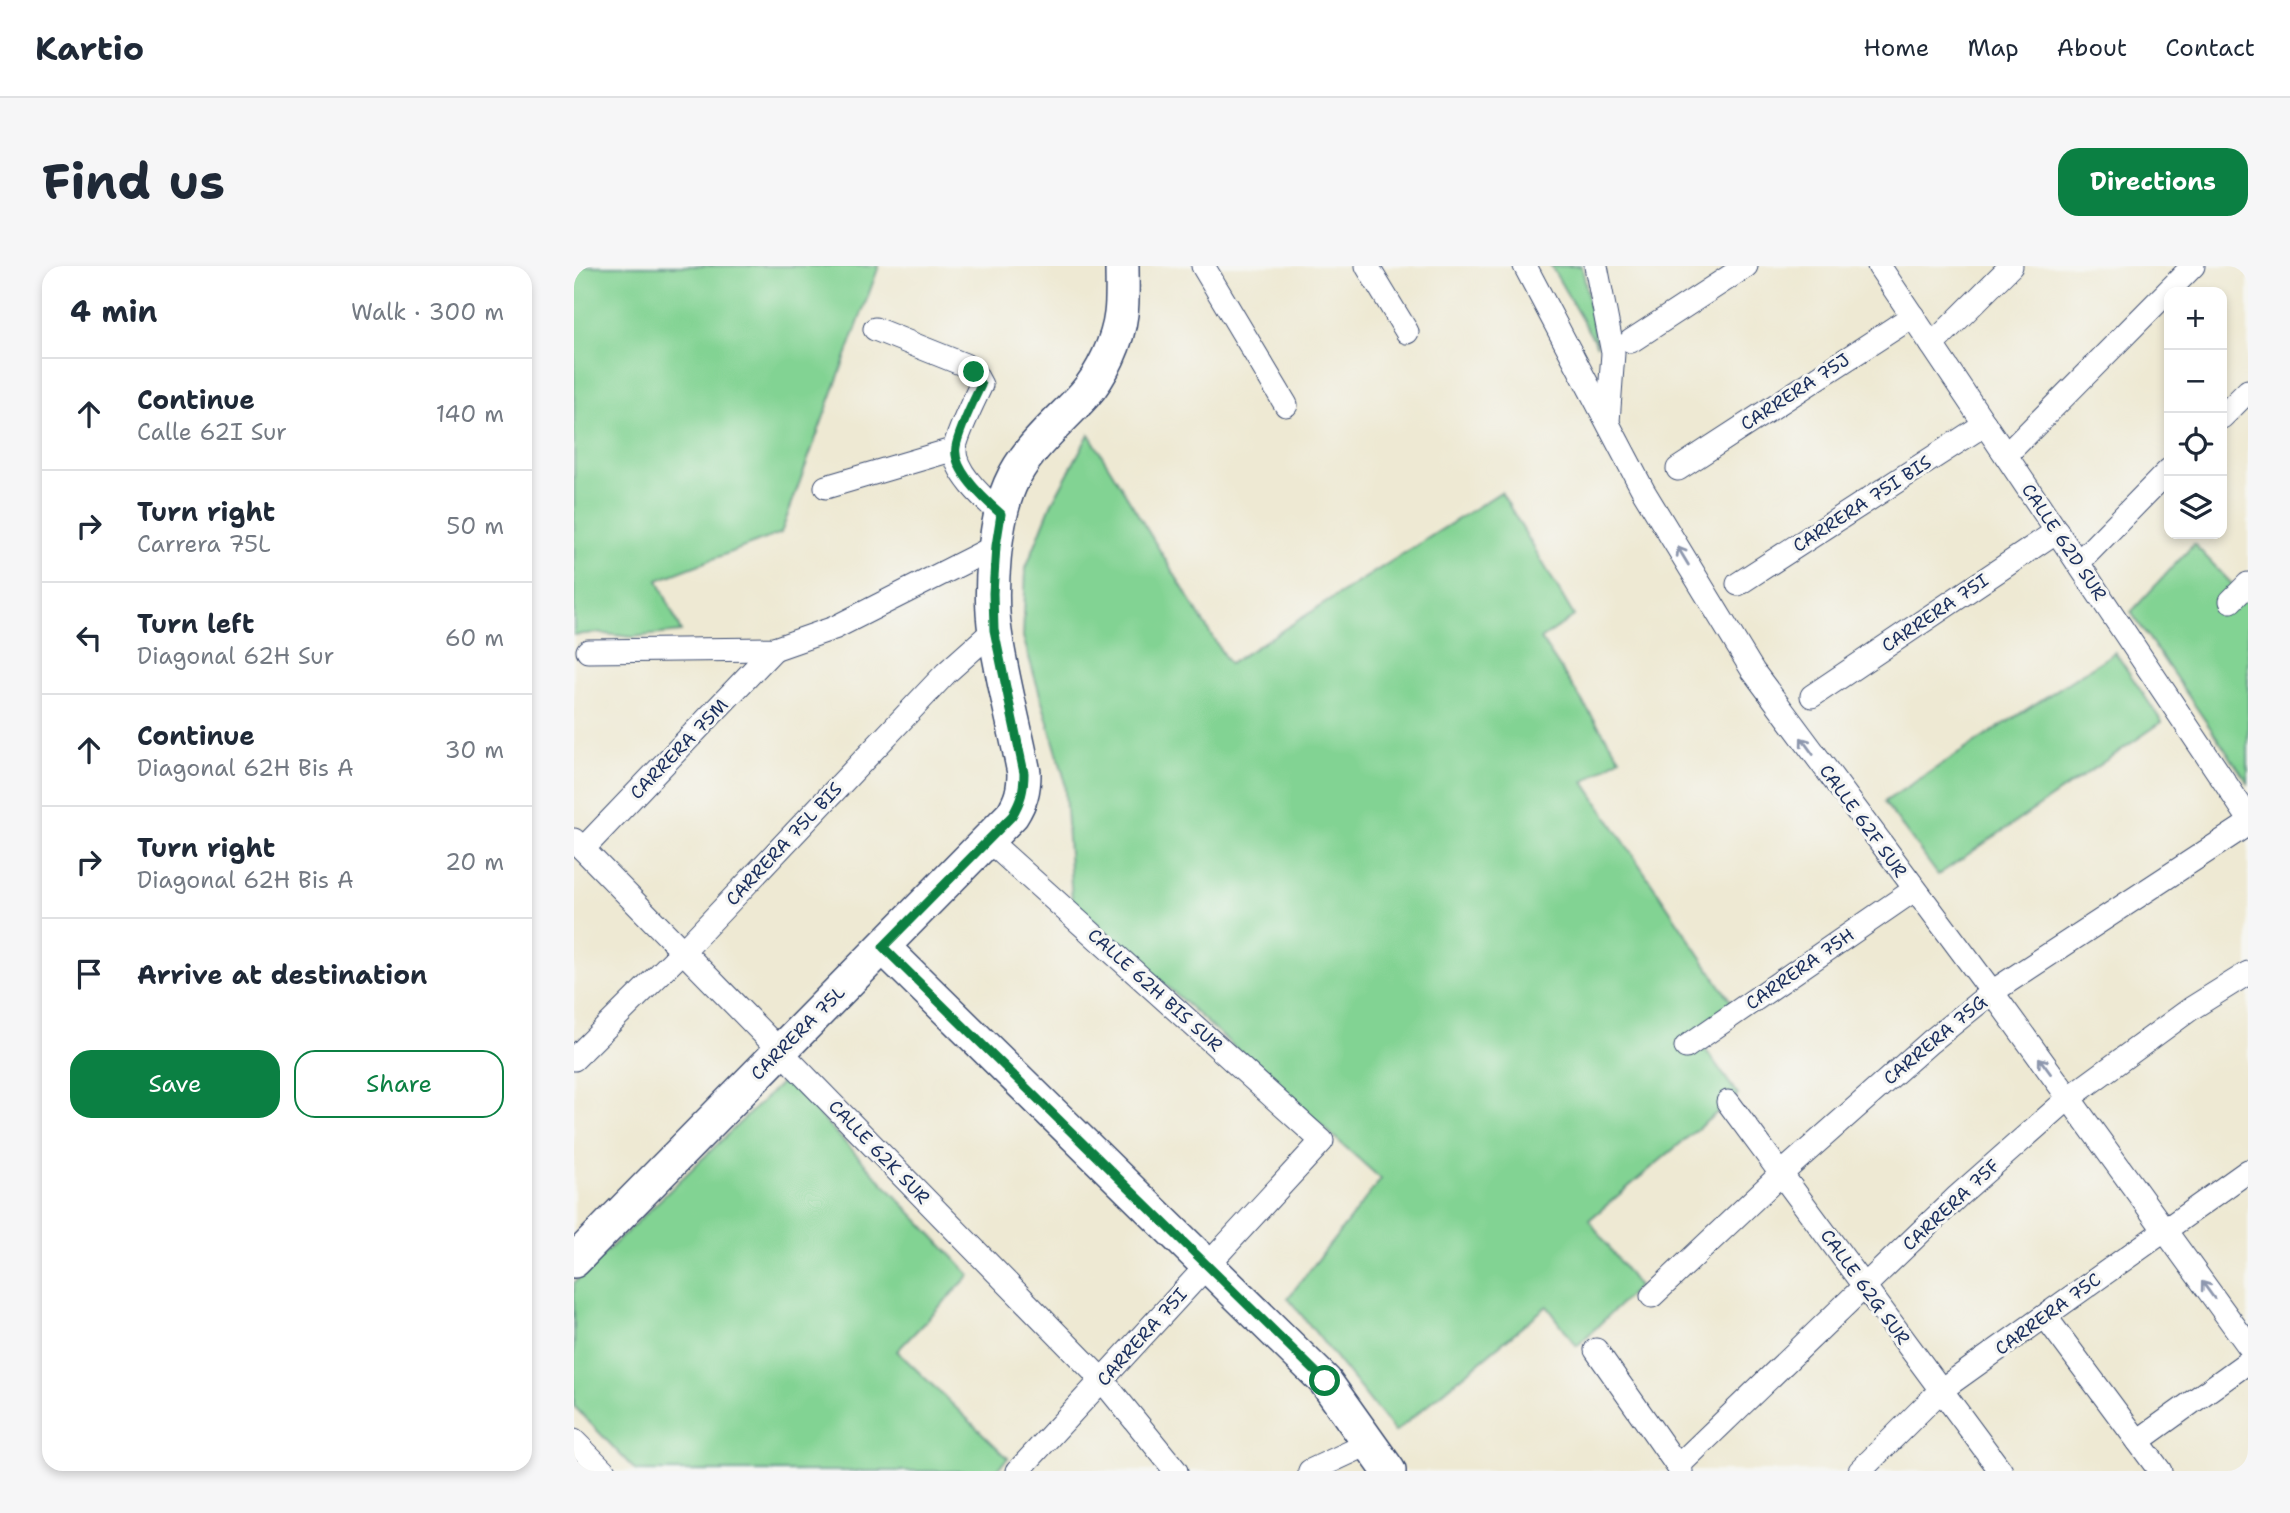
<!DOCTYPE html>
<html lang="en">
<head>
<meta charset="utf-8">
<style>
	:root { --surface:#fff; --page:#f6f6f7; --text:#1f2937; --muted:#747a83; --line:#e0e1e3; --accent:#0b8043 }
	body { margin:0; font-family:"Shantell Sans",sans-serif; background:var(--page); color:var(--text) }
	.controls { position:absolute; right:21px; top:21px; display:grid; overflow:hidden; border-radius:14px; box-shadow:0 4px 10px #0003 }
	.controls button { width:63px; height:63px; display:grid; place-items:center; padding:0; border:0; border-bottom:2px solid var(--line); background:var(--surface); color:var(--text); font:35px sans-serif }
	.stop { position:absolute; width:21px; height:21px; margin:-16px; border:5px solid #0b8043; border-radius:50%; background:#fff }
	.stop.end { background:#0b8043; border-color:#fff; box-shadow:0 2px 7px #0008 }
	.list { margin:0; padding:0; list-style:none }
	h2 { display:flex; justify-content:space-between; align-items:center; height:91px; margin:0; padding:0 28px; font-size:30px }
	h2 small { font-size:23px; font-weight:400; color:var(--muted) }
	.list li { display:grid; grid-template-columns:46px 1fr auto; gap:21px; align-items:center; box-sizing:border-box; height:112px; padding:0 28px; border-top:2px solid var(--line) }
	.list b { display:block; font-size:26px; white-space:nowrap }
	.list p { margin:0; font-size:23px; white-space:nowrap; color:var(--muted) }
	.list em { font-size:23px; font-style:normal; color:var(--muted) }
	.actions { display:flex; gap:14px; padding:21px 28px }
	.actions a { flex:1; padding:16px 0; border:2px solid var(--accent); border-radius:21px; text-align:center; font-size:24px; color:var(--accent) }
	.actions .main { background:var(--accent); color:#fff }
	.icon { flex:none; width:38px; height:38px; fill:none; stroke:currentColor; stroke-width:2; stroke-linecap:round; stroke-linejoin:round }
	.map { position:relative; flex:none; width:1674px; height:1205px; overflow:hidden; border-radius:21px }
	header { display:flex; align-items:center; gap:42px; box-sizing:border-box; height:98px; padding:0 35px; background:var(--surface); border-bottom:2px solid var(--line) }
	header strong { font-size:33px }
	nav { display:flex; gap:38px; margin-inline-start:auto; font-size:24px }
	.intro { display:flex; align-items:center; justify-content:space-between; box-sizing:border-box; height:168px; padding:0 42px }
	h1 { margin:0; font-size:49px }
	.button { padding:18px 32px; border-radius:21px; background:var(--accent); color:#fff; font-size:24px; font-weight:700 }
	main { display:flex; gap:42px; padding:0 42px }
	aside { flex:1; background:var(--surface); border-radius:21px; box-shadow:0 4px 10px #0003 }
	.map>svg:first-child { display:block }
	.green { fill:#82d393; stroke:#4e8178; stroke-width:2 }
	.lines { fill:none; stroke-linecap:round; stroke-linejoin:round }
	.street-casing { stroke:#3b4b70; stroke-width:25 }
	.secondary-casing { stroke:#3b4b70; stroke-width:36 }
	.street { stroke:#fff; stroke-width:23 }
	.secondary { stroke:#fff; stroke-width:33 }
	.oneway { stroke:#8d97ae }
	.route { stroke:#0b8043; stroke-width:9 }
	.labels { text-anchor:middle; stroke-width:6; stroke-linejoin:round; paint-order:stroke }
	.street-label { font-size:18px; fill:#1b2f5e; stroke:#f6f6f2 }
</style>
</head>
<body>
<header>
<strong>Kartio</strong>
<nav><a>Home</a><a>Map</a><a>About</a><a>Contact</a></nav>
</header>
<div class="intro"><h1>Find us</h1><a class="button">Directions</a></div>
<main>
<aside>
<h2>4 min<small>Walk · 300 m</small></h2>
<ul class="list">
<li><svg class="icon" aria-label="ahead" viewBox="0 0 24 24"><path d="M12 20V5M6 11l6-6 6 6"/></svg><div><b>Continue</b><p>Calle 62I Sur</p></div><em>140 m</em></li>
<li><svg class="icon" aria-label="right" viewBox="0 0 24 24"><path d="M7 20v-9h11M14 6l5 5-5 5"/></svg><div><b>Turn right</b><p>Carrera 75L</p></div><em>50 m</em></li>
<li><svg class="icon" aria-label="left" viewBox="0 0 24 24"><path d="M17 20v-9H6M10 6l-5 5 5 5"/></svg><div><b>Turn left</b><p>Diagonal 62H Sur</p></div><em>60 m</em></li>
<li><svg class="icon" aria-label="ahead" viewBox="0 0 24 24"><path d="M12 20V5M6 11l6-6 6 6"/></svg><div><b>Continue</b><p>Diagonal 62H Bis A</p></div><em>30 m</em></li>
<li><svg class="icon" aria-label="right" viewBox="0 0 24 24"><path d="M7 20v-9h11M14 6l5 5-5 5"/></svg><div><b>Turn right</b><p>Diagonal 62H Bis A</p></div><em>20 m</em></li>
<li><svg class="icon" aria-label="arrive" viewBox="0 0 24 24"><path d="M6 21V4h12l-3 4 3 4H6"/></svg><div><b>Arrive at destination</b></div></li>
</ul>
<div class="actions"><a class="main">Save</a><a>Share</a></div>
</aside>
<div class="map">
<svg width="1674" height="1205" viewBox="0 0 1674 1205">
	<rect width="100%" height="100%" fill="#f6f6f2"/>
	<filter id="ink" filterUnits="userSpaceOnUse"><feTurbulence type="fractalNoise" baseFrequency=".0143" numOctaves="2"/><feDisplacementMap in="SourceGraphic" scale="14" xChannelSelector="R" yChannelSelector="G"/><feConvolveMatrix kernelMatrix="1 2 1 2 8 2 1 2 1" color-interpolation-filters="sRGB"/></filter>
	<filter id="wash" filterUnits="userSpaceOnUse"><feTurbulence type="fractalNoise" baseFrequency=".00686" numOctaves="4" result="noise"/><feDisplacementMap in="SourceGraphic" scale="28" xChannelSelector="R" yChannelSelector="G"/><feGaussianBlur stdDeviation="1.57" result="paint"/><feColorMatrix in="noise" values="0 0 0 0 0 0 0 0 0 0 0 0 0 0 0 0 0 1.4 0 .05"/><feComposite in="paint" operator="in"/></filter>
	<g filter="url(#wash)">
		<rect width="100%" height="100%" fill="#eee9d3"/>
		<g class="green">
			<path d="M 0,0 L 305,0 L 207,267 L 84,314 L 107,366 L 58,371 L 22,367 L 0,369 Z"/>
			<path d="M 977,0 L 1008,0 L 1023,80 Z"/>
			<path d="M 515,168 L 655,398 L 927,226 L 1000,350 L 967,373 L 1046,492 L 1010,516 L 1164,746 L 1124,773 L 1164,829 L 1015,954 L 1064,1021 L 1003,1080 L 973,1040 L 821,1166 L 714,1032 L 807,913 L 498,635 L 490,511 L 449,371 L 452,302 L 477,239 Z"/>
			<path d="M 1620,278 L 1674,335 L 1674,517 L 1557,346 Z"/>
			<path d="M 1541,386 L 1588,456 L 1364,609 L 1310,536 Z"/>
			<path d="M 211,813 L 396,1009 L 323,1085 L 434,1192 L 421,1205 L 62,1205 L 0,1140 L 0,1017 Z"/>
		</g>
	</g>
	<g filter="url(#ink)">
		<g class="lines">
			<g class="street-casing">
				<g id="street">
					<path d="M 629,0 L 712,139"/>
					<path d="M 793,0 L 833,66"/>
					<path d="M 951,0 L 1070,226 L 1179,405 L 1418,726 L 1674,1079"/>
					<path d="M 1022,0 L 1039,87 L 1034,156"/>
					<path d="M 1305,0 L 1674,551"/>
					<path d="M 301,63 L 391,99 L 400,106 L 407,119 C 400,134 384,166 381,181 C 378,205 411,234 427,248"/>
					<path d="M 1057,75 L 1172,0"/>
					<path d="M 1358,79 L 1437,0"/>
					<path d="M 1648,151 L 1674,125"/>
					<path d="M 1432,189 L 1619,0"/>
					<path d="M 1104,203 L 1339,50"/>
					<path d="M 252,221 L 381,183"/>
					<path d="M 1504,297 L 1595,204"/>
					<path d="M 1164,318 L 1411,158"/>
					<path d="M 1657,335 L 1674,318"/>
					<path d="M 14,385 L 200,383 L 260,362 L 422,280"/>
					<path d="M 1238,430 L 1483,265"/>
					<path d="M 0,574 L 528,1114 L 602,1205"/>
					<path d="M 414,574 L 748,875 L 444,1205"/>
					<path d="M 9,583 L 200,383"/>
					<path d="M 1112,781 L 1340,624"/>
					<path d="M 0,793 L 109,685 L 372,407 L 420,364"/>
					<path d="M 1154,836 L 1427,1205"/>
					<path d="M 1078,1030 L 1207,908 L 1356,776 L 1418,726 L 1674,558"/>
					<path d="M 1471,1050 L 1586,1205"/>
					<path d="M 1022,1084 L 1107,1205"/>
					<path d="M 0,1175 L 30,1205"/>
					<path d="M 1564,1175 L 1674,1096"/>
					<path d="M 1104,1200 L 1384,930 L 1495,832 L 1618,742 L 1674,707"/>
					<path d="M 736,1205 L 796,1177"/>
					<path d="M 1286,1205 L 1367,1124 L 1674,905"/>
				</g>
			</g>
			<g class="secondary-casing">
				<g id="secondary">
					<path d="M 309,681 L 751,1115 L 815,1205"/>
					<path d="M 0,995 L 438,549 C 447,535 450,524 450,507 C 441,460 428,413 421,366 C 415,326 420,256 436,219 C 452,182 483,159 510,129 C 528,109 544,75 547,48 C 549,32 548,16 548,0"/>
				</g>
			</g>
			<use href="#street" class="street"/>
			<use href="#secondary" class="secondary"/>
		</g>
		<defs><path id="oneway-shaft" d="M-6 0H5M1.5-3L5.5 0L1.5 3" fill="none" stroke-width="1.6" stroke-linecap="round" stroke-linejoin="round" transform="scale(1.75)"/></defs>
		<g class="oneway">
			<use href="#oneway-shaft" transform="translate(1109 290) rotate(-121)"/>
			<use href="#oneway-shaft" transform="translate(1233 480) rotate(-126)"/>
			<use href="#oneway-shaft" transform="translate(1471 800) rotate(-126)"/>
			<use href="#oneway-shaft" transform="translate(1634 1024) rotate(-126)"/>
		</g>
	</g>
	<g class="lines" filter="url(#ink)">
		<path class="route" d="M 400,106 L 407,119 C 400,134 384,166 382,181 C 378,204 411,234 427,248 L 422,280 L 419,327 L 420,364 L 450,507 C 450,524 447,535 438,550 L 309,681 L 751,1115"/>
	</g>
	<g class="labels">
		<g class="street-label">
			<text transform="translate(1221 126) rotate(-33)" y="6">CARRERA 75J</text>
			<text transform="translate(1288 238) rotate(-33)" y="6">CARRERA 75I BIS</text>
			<text transform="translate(1490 276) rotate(56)" y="6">CALLE 62D SUR</text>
			<text transform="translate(1361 347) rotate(-34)" y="6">CARRERA 75I</text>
			<text transform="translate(105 483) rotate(-46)" y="6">CARRERA 75M</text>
			<text transform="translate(1289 555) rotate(54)" y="6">CALLE 62F SUR</text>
			<text transform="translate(210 578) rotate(-47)" y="6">CARRERA 75L BIS</text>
			<text transform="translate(1226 703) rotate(-35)" y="6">CARRERA 75H</text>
			<text transform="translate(581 724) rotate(42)" y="6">CALLE 62H BIS SUR</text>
			<text transform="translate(224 767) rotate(-45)" y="6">CARRERA 75L</text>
			<text transform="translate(1361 774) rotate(-40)" y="6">CARRERA 75G</text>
			<text transform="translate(305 886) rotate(46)" y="6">CALLE 62K SUR</text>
			<text transform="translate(1377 939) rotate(-43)" y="6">CARRERA 75F</text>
			<text transform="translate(1291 1021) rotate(54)" y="6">CALLE 62G SUR</text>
			<text transform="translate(1474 1048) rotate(-36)" y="6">CARRERA 75C</text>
			<text transform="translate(568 1071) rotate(-48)" y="6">CARRERA 75I</text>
		</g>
	</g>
</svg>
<div class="controls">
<button>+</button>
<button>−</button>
<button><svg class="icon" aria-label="locate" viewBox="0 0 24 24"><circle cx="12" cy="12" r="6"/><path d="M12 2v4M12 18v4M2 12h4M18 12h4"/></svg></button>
<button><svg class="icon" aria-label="layers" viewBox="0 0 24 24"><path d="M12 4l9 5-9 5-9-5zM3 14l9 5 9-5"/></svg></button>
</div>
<div class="stop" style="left:751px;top:1115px"></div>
<div class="stop end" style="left:400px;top:106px"></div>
</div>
</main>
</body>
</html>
